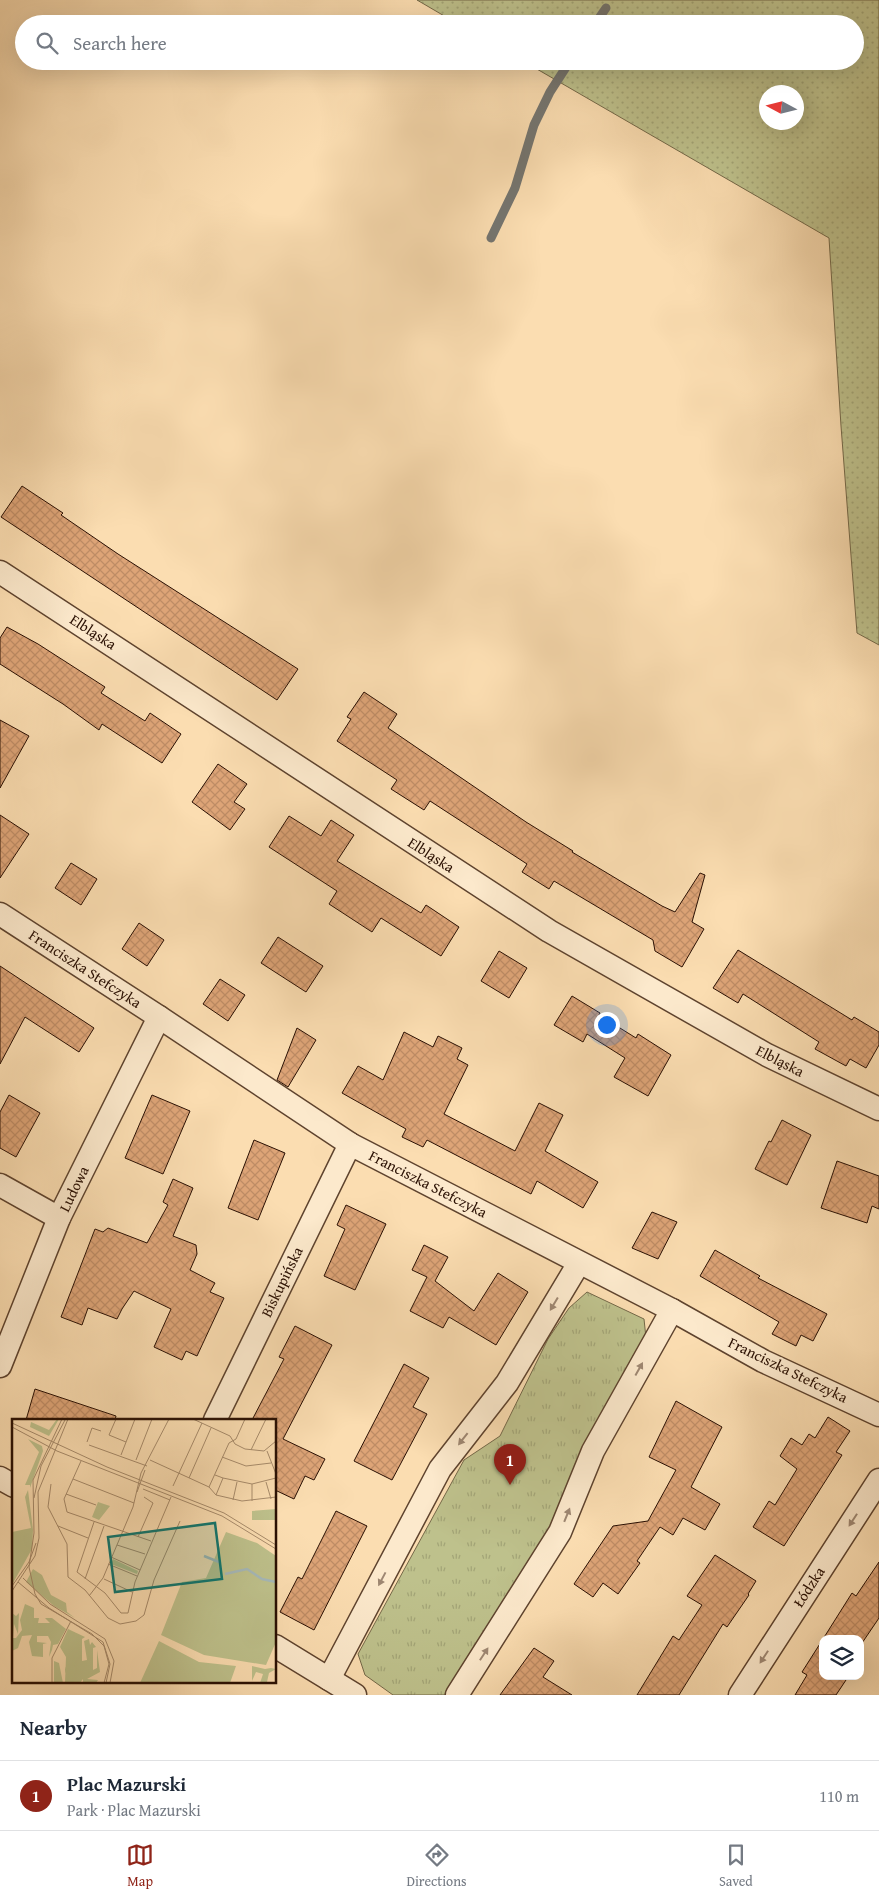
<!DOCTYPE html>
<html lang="en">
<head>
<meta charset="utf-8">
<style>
	:root { --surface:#fff; --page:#f2f2f3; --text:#1f2937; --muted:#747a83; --line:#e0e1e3; --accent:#8f2418 }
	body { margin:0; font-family:"Gentium Book Plus",serif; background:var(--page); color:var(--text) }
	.controls { position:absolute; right:15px; bottom:15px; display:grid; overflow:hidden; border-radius:10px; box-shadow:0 5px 20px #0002 }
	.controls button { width:45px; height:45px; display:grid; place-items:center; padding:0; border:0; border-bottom:1px solid var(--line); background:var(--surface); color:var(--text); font:25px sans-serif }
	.compass { position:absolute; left:759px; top:85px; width:45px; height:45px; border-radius:50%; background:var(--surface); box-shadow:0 5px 20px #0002; rotate:277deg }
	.you { position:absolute; left:606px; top:1024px; width:18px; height:18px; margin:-12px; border:4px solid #fff; border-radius:50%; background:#1a73e8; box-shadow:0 0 0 8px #1a73e833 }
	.badge { display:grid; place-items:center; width:32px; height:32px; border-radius:50%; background:var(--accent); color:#fff; font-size:16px; font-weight:700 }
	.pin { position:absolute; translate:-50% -41px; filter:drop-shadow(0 1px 2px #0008) }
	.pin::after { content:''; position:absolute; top:26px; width:18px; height:15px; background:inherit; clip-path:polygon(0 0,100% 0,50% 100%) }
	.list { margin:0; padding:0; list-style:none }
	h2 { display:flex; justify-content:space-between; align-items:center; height:65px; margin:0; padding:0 20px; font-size:21px }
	h2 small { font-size:16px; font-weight:400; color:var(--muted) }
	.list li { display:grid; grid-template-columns:32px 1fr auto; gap:15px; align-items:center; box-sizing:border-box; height:70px; padding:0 20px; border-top:1px solid var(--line) }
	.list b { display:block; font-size:19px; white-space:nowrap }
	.list p { margin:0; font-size:16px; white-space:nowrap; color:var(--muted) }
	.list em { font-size:16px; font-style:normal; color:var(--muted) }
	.icon { flex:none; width:28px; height:28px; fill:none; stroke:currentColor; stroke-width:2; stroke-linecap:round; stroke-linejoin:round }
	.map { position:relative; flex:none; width:879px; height:1695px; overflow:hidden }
	.search { position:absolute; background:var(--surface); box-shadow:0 5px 20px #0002; left:15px; right:15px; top:15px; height:55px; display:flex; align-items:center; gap:12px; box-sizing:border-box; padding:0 18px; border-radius:28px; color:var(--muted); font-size:19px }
	.sheet { height:135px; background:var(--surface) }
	nav { display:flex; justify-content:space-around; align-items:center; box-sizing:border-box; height:70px; border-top:1px solid var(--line); background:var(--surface); font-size:14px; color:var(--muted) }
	nav a { display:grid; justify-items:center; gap:2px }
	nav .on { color:var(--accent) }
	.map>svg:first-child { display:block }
	.grass { fill:url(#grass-dots); stroke:#746848; fill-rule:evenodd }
	.park { fill:url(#park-tufts); stroke:#746848 }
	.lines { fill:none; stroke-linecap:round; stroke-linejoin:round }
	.stream { stroke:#747570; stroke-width:9 }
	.building { fill:url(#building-cross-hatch); stroke:#2a1003 }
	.minor-casing { stroke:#5e432e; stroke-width:25 }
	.minor { stroke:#fce9cc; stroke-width:22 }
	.oneway { fill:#9e8772 }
	.labels { text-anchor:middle; stroke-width:4; stroke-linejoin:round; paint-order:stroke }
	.street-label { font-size:15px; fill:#2a1003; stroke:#fce9cc }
	.inset-river { fill:none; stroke:#a5b8b8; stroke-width:2.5 }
	.inset-road { fill:none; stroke:#a78b6b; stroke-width:1 }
	.view { fill:#0f766e; fill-opacity:0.15; stroke:#0f766e; stroke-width:2.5 }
	.inset-edge { fill:none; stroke:#2a1003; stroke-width:2.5 }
</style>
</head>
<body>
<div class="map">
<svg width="879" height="1695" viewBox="0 0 879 1695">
	<defs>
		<pattern id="grass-dots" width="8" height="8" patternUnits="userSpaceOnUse" patternTransform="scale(1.25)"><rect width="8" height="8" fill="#bec18c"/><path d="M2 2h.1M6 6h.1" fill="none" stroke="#a3a577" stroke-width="1.8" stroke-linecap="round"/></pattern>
		<pattern id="park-tufts" width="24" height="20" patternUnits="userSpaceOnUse" patternTransform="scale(1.25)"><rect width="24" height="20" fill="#bec18c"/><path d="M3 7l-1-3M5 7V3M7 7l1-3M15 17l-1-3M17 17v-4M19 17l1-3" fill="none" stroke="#a3a577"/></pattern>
		<pattern id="building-cross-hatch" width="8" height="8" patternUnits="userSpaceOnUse" patternTransform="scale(1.25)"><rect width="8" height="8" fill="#dda477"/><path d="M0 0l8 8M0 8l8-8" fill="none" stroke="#be8c65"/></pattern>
	</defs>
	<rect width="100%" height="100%" fill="#fbddb1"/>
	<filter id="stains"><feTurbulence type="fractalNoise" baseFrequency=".004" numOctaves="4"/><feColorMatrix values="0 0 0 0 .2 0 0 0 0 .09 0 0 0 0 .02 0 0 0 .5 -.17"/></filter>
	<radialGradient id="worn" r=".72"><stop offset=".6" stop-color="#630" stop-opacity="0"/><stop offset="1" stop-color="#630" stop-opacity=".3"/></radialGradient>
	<path class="grass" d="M 417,0 L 879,0 L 879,645 L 857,633 L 841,426 L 829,238 L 523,61 L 855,61 L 855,24 L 458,24 ZM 766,92 L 796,92 L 796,122 L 766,122 Z"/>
	<path class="park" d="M 587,1292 L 644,1319 L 646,1338 L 539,1553 L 451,1690 L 445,1695 L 393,1695 L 365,1675 L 358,1654 L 464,1460 L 500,1436 L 548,1339 L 569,1308 Z"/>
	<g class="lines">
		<g class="stream">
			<path d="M 595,24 L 606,8"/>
			<path d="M 491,238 L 515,188 L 534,125 L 550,92 L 570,61"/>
		</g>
	</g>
	<g class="building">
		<path d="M 22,486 L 63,513 L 61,515 L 118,554 L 298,669 L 277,700 L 1,517 Z"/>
		<path d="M 7,627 L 38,644 L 105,687 L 101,693 L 145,721 L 150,713 L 181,734 L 162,763 L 102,724 L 99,730 L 63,704 L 0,664 L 0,638 Z"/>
		<path d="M 364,692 L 397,714 L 388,728 L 526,822 L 573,851 L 572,852 L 662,906 L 675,912 L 700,873 L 705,875 L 692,922 L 704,929 L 682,967 L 655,951 L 653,940 L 554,881 L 549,889 L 522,872 L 527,864 L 430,801 L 424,810 L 391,789 L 397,780 L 337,741 L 351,719 L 347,717 Z"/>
		<path d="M 0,720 L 29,736 L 0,788 Z"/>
		<path d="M 218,764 L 247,784 L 234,802 L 245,809 L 230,830 L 192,802 Z"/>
		<path d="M 0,815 L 29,834 L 0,878 Z"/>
		<path d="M 289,816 L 321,836 L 331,820 L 354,835 L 337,861 L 421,913 L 426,905 L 459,927 L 441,956 L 381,918 L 372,932 L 329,904 L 337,891 L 269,847 Z"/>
		<path d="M 71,863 L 97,879 L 81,905 L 55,888 Z"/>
		<path d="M 139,923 L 164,940 L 147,966 L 122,949 Z"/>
		<path d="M 278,937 L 323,966 L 306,992 L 261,963 Z"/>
		<path d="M 738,950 L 852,1020 L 854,1017 L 879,1032 L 879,1045 L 866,1068 L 850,1059 L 846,1066 L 815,1049 L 819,1042 L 743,994 L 738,1003 L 713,988 Z"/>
		<path d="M 499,951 L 527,968 L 509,998 L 481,981 Z"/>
		<path d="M 0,966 L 94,1028 L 79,1052 L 25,1017 L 0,1064 Z"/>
		<path d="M 220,979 L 245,995 L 228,1021 L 203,1004 Z"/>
		<path d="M 572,996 L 600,1013 L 599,1015 L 636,1038 L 638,1034 L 671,1055 L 648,1096 L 614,1077 L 625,1058 L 587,1034 L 583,1042 L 554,1025 Z"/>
		<path d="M 297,1028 L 316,1040 L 288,1087 L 277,1080 Z"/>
		<path d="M 404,1032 L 433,1047 L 438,1036 L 462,1048 L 457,1059 L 468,1065 L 444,1114 L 515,1151 L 539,1103 L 563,1115 L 545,1151 L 598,1182 L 583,1208 L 537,1181 L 531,1194 L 427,1140 L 423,1147 L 402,1137 L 406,1129 L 342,1093 L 358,1066 L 383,1080 Z"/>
		<path d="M 9,1095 L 40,1113 L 16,1157 L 0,1148 L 0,1112 Z"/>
		<path d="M 152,1095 L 190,1111 L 163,1174 L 125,1158 Z"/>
		<path d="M 782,1120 L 811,1135 L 787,1185 L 755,1169 L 769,1141 L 771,1142 Z"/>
		<path d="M 254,1140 L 285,1153 L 258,1220 L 228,1208 Z"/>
		<path d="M 837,1161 L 879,1176 L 879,1209 L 872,1206 L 867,1223 L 821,1208 Z"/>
		<path d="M 173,1179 L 193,1188 L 173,1236 L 196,1245 L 197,1254 L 190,1270 L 215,1283 L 210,1292 L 224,1298 L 197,1356 L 186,1351 L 182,1360 L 154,1347 L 171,1309 L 134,1291 L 122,1309 L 117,1319 L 88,1308 L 82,1325 L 61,1317 L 95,1229 L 103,1232 L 108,1228 L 147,1243 L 168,1205 L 163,1202 Z"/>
		<path d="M 346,1205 L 386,1224 L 355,1290 L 324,1276 L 345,1229 L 337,1225 Z"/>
		<path d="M 652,1212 L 677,1222 L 658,1259 L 632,1248 Z"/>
		<path d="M 424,1245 L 448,1257 L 435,1281 L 474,1311 L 498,1273 L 528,1292 L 496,1345 L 449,1317 L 443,1328 L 410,1311 L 427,1277 L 412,1270 Z"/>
		<path d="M 715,1250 L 760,1276 L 758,1278 L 827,1314 L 813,1341 L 801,1335 L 796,1346 L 772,1334 L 779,1322 L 700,1276 Z"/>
		<path d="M 295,1326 L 332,1345 L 283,1439 L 325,1459 L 314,1480 L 305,1476 L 294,1499 L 275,1490 L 275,1420 L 252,1420 L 284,1359 L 279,1357 Z"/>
		<path d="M 404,1364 L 429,1378 L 413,1407 L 427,1414 L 392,1480 L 354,1461 Z"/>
		<path d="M 35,1389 L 116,1416 L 115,1420 L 26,1420 Z"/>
		<path d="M 676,1401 L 722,1427 L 691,1487 L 720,1504 L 705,1530 L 683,1518 L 673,1535 L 660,1527 L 637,1561 L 640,1563 L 618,1594 L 603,1583 L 593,1597 L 574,1584 L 613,1526 L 648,1521 L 676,1470 L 649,1457 Z"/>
		<path d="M 828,1417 L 850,1431 L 836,1452 L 842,1455 L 784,1546 L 753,1527 L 769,1501 L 775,1505 L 797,1469 L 780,1456 L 791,1438 L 802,1445 L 809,1434 L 815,1438 Z"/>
		<path d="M 336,1511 L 367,1526 L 314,1630 L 280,1612 L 298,1577 L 302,1579 Z"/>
		<path d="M 715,1555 L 756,1581 L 748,1594 L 749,1595 L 727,1627 L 723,1624 L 679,1695 L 637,1695 L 673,1636 L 679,1640 L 702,1605 L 687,1596 Z"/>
		<path d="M 879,1562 L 879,1618 L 860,1646 L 860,1639 L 823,1639 L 852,1593 L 856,1596 Z"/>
		<path d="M 823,1639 L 823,1676 L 848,1677 L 836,1695 L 795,1695 L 807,1675 L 802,1672 Z"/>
		<path d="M 534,1648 L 554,1661 L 543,1677 L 572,1695 L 500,1695 Z"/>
	</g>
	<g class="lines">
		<g class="minor-casing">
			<g id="minor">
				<path d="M 0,572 L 549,931 L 767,1055 L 879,1109"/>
				<path d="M 0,914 L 159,1017 L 350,1144 L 672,1310 L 763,1361 L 879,1415"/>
				<path d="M 0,1185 L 59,1218"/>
				<path d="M 0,1366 L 59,1218 L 159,1017"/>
				<path d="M 215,1420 L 350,1144"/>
				<path d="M 0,1478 L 14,1486"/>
				<path d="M 275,1646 L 355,1695"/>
				<path d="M 329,1679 L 440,1469 L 507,1383 L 579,1263"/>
				<path d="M 457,1695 L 560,1532 L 593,1451 L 672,1310"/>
				<path d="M 740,1695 L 879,1480"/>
			</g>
		</g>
		<use href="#minor" class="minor"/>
	</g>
	<defs><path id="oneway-solid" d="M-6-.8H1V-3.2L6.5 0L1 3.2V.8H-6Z" transform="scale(1.25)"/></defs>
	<g class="oneway">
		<use href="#oneway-solid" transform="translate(554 1304) rotate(121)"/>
		<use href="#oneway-solid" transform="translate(639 1369) rotate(-61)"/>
		<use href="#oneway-solid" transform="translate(463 1439) rotate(128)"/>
		<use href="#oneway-solid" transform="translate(567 1515) rotate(-68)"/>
		<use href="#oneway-solid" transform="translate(853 1520) rotate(123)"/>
		<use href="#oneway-solid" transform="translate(382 1579) rotate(118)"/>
		<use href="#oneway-solid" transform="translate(484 1654) rotate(-57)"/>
		<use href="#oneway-solid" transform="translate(764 1657) rotate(123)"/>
	</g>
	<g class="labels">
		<g class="street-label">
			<text transform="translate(93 632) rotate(33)" y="5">Elbląska</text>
			<text transform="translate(431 855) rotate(33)" y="5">Elbląska</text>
			<text transform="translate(85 969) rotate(33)" y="5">Franciszka Stefczyka</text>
			<text transform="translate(780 1061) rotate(27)" y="5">Elbląska</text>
			<text transform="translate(428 1184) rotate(27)" y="5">Franciszka Stefczyka</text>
			<text transform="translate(74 1189) rotate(-64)" y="5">Ludowa</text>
			<text transform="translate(282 1282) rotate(-64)" y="5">Biskupińska</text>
			<text transform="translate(788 1370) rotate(26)" y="5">Franciszka Stefczyka</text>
			<text transform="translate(809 1587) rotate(-57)" y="5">Łódzka</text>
		</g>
	</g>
	<g transform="translate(12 1419)">
		<rect width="264" height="264" fill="#fbddb1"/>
		<path d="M 45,0 L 47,0 L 37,17 L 18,8 L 19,3 L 37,11 ZM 16,20 L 30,27 L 31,32 L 18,69 L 18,66 L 13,66 L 27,33 ZM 16,71 L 21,111 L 20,130 L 1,164 L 0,113 L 19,109 L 13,78 ZM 264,90 L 264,101 L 240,101 L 240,92 ZM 214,113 L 245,124 L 264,137 L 264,223 L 254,246 L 192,236 L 149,216 L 170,163 L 194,159 ZM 21,150 L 30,156 L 39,176 L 54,184 L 55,193 L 63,199 L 42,187 L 14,163 ZM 13,185 L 22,189 L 22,199 L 27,199 L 26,204 L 38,204 L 33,199 L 40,199 L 54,210 L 46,225 L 41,226 L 40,231 L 37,238 L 39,223 L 36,217 L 25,217 L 25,223 L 35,224 L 31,225 L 31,238 L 20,237 L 17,223 L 20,216 L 10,217 L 6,229 L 0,232 L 0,194 L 4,197 L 7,194 L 6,215 L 2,205 L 1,219 L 4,219 L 10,211 L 8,201 ZM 56,210 L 73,218 L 70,220 L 70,242 L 75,241 L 72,222 L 77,220 L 78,226 L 80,223 L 84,228 L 81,229 L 81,251 L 85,249 L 85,231 L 88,253 L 75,260 L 86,261 L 84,264 L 71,264 L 71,260 L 68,264 L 53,264 L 54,238 L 48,228 ZM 147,222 L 187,243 L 224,247 L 218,264 L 128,264 ZM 42,242 L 47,244 L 51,264 L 42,264 ZM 240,247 L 253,250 L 259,249 L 264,250 L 257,254 L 255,263 L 248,264 L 251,255 L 244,253 L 240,262 Z" fill="#bec18c"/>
		<path d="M 101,140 L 126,152 L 125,155 L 99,145 Z" fill="#bec18c"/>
		<path d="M 86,83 L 98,87 L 87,101 L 80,98 ZM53 251a6 6 0 1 1 12 0a6 6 0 1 1-12 0Z" fill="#bec18c"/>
		<path class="inset-river" d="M 192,137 L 207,143M 213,155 L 235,150 L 250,160 L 264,163"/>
		<path class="inset-road" d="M 50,0 L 21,61 L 22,114 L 17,148 L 23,175 L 29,185 L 80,215 L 92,227 L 97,245 L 92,264M 104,0 L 97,16 L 114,23M 181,0 L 218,17 L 223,25 L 233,30 L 252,32 L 264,22M 0,4 L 95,48 L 212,94 L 264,126M 0,8 L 45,32 L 210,97 L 264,130M 75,23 L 80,9 L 89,12M 77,26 L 135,47M 239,31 L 254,0M 255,32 L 264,55M 109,36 L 123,0M 210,38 L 234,47 L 259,44M 124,41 L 140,0M 138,41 L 197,68M 69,42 L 52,80 L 55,93 L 139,122M 177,59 L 199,9M 211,59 L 240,65 L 264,59M 61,60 L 122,84M 254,63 L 259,80M 39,65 L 36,88 L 55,125 L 56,158 L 73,171 L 96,199 L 108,205 L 124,202 L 132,196 L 142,161 L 168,102M 240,65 L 240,82M 161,67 L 190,4M 197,68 L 217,24 L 224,20 L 233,0M 197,68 L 204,76 L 211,59 L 203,56M 131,70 L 158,81M 125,73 L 133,51M 54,75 L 84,86M 204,76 L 230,82 L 264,78M 22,79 L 29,47 L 53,1M 221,81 L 225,63M 82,103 L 65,153 L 93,174 L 109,194 L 116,194 L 123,163 L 159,78M 46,107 L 76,119M 126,118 L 141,84 L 132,78M 105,126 L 133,135M 99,138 L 128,151M 96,145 L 125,157M 11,159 L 38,185 L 93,220 L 102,242 L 98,264M 73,160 L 92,107M 92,160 L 120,173M 6,163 L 37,189 L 91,223 L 98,245 L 94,264M 0,167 L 17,143 L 24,124M 0,172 L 23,137 L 27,119 L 26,73 L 56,0M 77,177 L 91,159 L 121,88 L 129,54 L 157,0M 40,264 L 40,239 L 59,202"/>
		<path class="view" d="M 203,104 L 210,160 L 103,173 L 96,118 Z"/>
		<rect width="264" height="264" class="inset-edge"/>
	</g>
	<rect width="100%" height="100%" filter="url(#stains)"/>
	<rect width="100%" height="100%" fill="url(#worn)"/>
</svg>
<div class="controls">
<button><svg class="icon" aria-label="layers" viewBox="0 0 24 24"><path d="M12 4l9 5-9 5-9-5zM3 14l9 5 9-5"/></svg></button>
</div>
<svg class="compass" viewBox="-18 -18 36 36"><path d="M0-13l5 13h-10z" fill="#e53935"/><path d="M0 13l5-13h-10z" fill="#747a83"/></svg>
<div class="you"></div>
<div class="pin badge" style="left:510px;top:1485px">1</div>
<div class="search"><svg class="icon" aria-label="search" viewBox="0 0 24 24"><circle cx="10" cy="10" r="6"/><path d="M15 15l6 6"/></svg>Search here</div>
</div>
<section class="sheet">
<h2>Nearby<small></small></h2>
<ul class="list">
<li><span class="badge">1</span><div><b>Plac Mazurski</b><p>Park · Plac Mazurski</p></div><em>110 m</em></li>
</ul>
</section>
<nav>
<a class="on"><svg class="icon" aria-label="map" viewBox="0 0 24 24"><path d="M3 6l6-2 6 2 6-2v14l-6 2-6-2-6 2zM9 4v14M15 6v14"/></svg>Map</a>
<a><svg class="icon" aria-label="directions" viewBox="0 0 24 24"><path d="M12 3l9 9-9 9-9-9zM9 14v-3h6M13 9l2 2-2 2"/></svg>Directions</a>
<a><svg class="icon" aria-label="saved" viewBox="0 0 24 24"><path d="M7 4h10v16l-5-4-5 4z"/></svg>Saved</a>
</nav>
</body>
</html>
